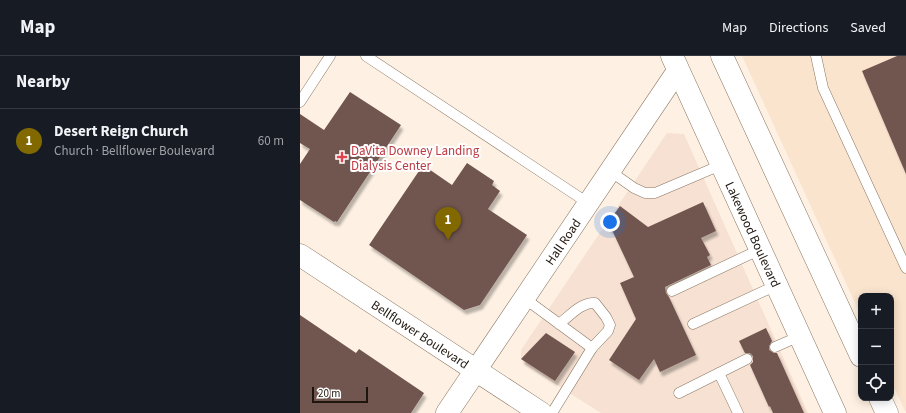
<!DOCTYPE html>
<html lang="en">
<head>
<meta charset="utf-8">
<style>
	:root { --surface:#171b24; --page:#20242c; --text:#f1f3f6; --muted:#9ea1a6; --line:#363941; --accent:#816900 }
	body { margin:0; font-family:"Source Sans 3",sans-serif; background:var(--page); color:var(--text) }
	.controls { position:absolute; right:12px; bottom:12px; display:grid; overflow:hidden; border-radius:8px; box-shadow:0 2px 10px #0003 }
	.controls button { width:36px; height:36px; display:grid; place-items:center; padding:0; border:0; border-bottom:1px solid var(--line); background:var(--surface); color:var(--text); font:20px sans-serif }
	.scale { position:absolute; left:12px; bottom:10px; width:56px; box-sizing:border-box; padding-left:4px; border:2px solid #1e160e; border-top:0; font-size:11px; line-height:14px; white-space:nowrap; color:#1e160e; -webkit-text-stroke:3px #fff; paint-order:stroke }
	.you { position:absolute; left:310px; top:166px; width:14px; height:14px; margin:-10px; border:3px solid #fff; border-radius:50%; background:#1a73e8; box-shadow:0 0 0 6px #1a73e833 }
	.badge { display:grid; place-items:center; width:26px; height:26px; border-radius:50%; background:var(--accent); color:#fff; font-size:13px; font-weight:700 }
	.pin { position:absolute; translate:-50% -33px; filter:drop-shadow(0 1px 2px #0008) }
	.pin::after { content:''; position:absolute; top:21px; width:14px; height:12px; background:inherit; clip-path:polygon(0 0,100% 0,50% 100%) }
	.list { margin:0; padding:0; list-style:none }
	h2 { display:flex; justify-content:space-between; align-items:center; height:52px; margin:0; padding:0 16px; font-size:17px }
	h2 small { font-size:13px; font-weight:400; color:var(--muted) }
	.list li { display:grid; grid-template-columns:26px 1fr auto; gap:12px; align-items:center; box-sizing:border-box; height:64px; padding:0 16px; border-top:1px solid var(--line) }
	.list b { display:block; font-size:15px; white-space:nowrap }
	.list p { margin:0; font-size:13px; white-space:nowrap; color:var(--muted) }
	.list em { font-size:13px; font-style:normal; color:var(--muted) }
	.icon { flex:none; width:22px; height:22px; fill:none; stroke:currentColor; stroke-width:2; stroke-linecap:round; stroke-linejoin:round }
	.map { position:relative; flex:none; width:606px; height:357px; overflow:hidden }
	header { display:flex; align-items:center; gap:24px; box-sizing:border-box; height:56px; padding:0 20px; background:var(--surface); border-bottom:1px solid var(--line) }
	header strong { font-size:19px }
	nav { display:flex; gap:22px; margin-inline-start:auto; font-size:14px }
	main { display:flex }
	aside { flex:1; background:var(--surface) }
	.map>svg:first-child { display:block }
	.commercial { fill:#f6e1d2 }
	.built { fill:#fbe4ce }
	.building { fill:#715550; filter:url(#shadow) }
	.lines { fill:none; stroke-linecap:round; stroke-linejoin:round }
	.lane-casing { stroke:#8a7763; stroke-width:11 }
	.street-casing { stroke:#8a7763; stroke-width:22 }
	.secondary-casing { stroke:#8a7763; stroke-width:23 }
	.primary-casing { stroke:#8a7763; stroke-width:23 }
	.lane { stroke:#fff; stroke-width:10 }
	.street { stroke:#fff; stroke-width:21 }
	.secondary { stroke:#fff; stroke-width:22 }
	.primary { stroke:#fff; stroke-width:22 }
	.health-dot { fill:#e0444e; stroke:#fff; stroke-width:1.5 }
	.labels { text-anchor:middle; stroke-width:4; stroke-linejoin:round; paint-order:stroke }
	.health-label { font-size:13px; fill:#be3a42; stroke:#fff; text-anchor:start }
	.street-label { font-size:13px; fill:#1e160e; stroke:#fff }
</style>
</head>
<body>
<header>
<strong>Map</strong>
<nav><a>Map</a><a>Directions</a><a>Saved</a></nav>
</header>
<main>
<aside>
<h2>Nearby<small></small></h2>
<ul class="list">
<li><span class="badge">1</span><div><b>Desert Reign Church</b><p>Church · Bellflower Boulevard</p></div><em>60 m</em></li>
</ul>
</aside>
<div class="map">
<svg width="606" height="357" viewBox="0 0 606 357">
	<defs>
		<filter id="shadow"><feDropShadow dx="2.5" dy="4.5" stdDeviation="1" flood-color="#0004"/></filter>
	</defs>
	<rect width="100%" height="100%" fill="#fef1e3"/>
	<path class="commercial" d="M 367,77 L 384,78 L 508,357 L 301,357 L 227,310 L 221,303 L 221,294 Z"/>
	<path class="built" d="M 442,0 L 606,0 L 606,357 L 591,325 L 591,240 L 561,240 L 561,260 Z"/>
	<g class="building">
		<path d="M 597,0 L 606,0 L 606,118 L 562,15 Z"/>
		<path d="M 50,36 L 101,69 L 37,166 L 35,165 L 34,166 L 0,144 L 0,108 L 10,93 L 0,87 L 0,58 L 24,74 Z"/>
		<path d="M 167,107 L 194,125 L 192,129 L 200,135 L 188,153 L 227,179 L 180,249 L 164,254 L 69,189 L 123,109 L 152,129 Z"/>
		<path d="M 403,146 L 416,175 L 401,182 L 410,199 L 407,201 L 411,209 L 365,231 L 366,237 L 369,241 L 396,299 L 360,316 L 354,303 L 339,324 L 309,304 L 336,263 L 320,227 L 334,221 L 312,174 L 306,169 L 320,150 L 348,171 Z"/>
		<path d="M 0,259 L 56,297 L 59,293 L 124,337 L 111,357 L 0,357 Z"/>
		<path d="M 466,272 L 472,285 L 469,290 L 469,294 L 474,297 L 477,297 L 504,357 L 473,357 L 470,350 L 469,351 L 450,309 L 453,306 L 453,300 L 450,297 L 445,297 L 439,285 Z"/>
		<path d="M 246,277 L 275,296 L 255,325 L 221,303 Z"/>
	</g>
	<g class="lines">
		<g class="lane-casing">
			<g id="lane">
				<path d="M 66,0 L 288,147"/>
				<path d="M 516,0 L 523,32 L 606,212"/>
				<path d="M 0,46 L 30,0"/>
				<path d="M 310,115 L 334,132 L 345,137 L 355,137 L 421,109"/>
				<path d="M 372,235 L 461,193"/>
				<path d="M 224,242 L 292,292"/>
				<path d="M 393,268 L 477,229"/>
				<path d="M 475,291 L 500,280"/>
				<path d="M 419,317 L 438,357"/>
				<path d="M 379,337 L 447,303"/>
				<path d="M 252,357 L 292,292 L 308,275 L 310,269 L 306,261 L 295,247 C 281,246 270,260 259,268"/>
			</g>
		</g>
		<g class="street-casing">
			<g id="street">
				<path id="s1" d="M 176,314 L 378,14"/>
			</g>
		</g>
		<g class="secondary-casing">
			<g id="secondary">
				<path id="s2" d="M 0,199 L 241,357"/>
				<path d="M 147,357 L 176,314"/>
			</g>
		</g>
		<g class="primary-casing">
			<g id="primary">
				<path id="s3" d="M 372,0 L 535,357"/>
				<path d="M 422,0 L 561,300"/>
				<path d="M 580,342 L 587,357"/>
			</g>
		</g>
		<use href="#lane" class="lane"/>
		<use href="#street" class="street"/>
		<use href="#secondary" class="secondary"/>
		<use href="#primary" class="primary"/>
	</g>
	<path class="health-dot" d="M40 95h4v4h4v4h-4v4h-4v-4h-4v-4h4z"/>
	<g class="labels">
		<g class="health-label">
			<text x="51" y="99">DaVita Downey Landing<tspan x="51" dy="15">Dialysis Center</tspan></text>
		</g>
		<g class="street-label">
			<text dy="5" stroke="none"><textPath href="#s3" startOffset="196">Lakewood Boulevard</textPath></text>
			<text dy="5" stroke="none"><textPath href="#s1" startOffset="155">Hall Road</textPath></text>
			<text dy="5" stroke="none"><textPath href="#s2" startOffset="144">Bellflower Boulevard</textPath></text>
		</g>
	</g>
</svg>
<div class="controls">
<button>+</button>
<button>−</button>
<button><svg class="icon" aria-label="locate" viewBox="0 0 24 24"><circle cx="12" cy="12" r="6"/><path d="M12 2v4M12 18v4M2 12h4M18 12h4"/></svg></button>
</div>
<div class="scale">20 m</div>
<div class="you"></div>
<div class="pin badge" style="left:148px;top:184px">1</div>
</div>
</main>
</body>
</html>
